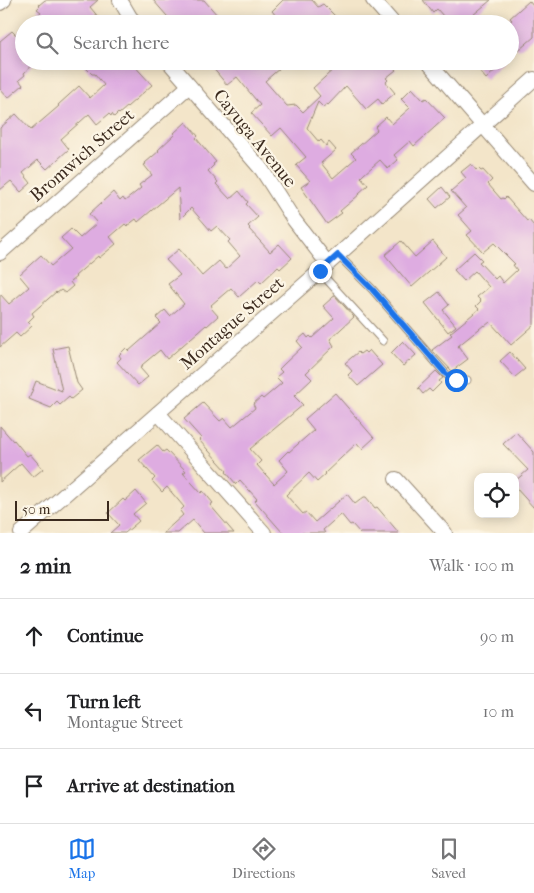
<!DOCTYPE html>
<html lang="en">
<head>
<meta charset="utf-8">
<style>
	:root { --surface:#fff; --page:#f6f6f6; --text:#202124; --muted:#757577; --line:#e0e0e0; --accent:#1a73e8 }
	body { margin:0; font-family:"IM FELL French Canon",serif; background:var(--page); color:var(--text) }
	.controls { position:absolute; right:15px; bottom:15px; display:grid; overflow:hidden; border-radius:10px; box-shadow:0 2px 12px #0003 }
	.controls button { width:45px; height:45px; display:grid; place-items:center; padding:0; border:0; border-bottom:1px solid var(--line); background:var(--surface); color:var(--text); font:25px sans-serif }
	.scale { position:absolute; left:15px; bottom:12px; width:94px; box-sizing:border-box; padding-left:5px; border:2px solid #3b2a1e; border-top:0; font-size:14px; line-height:18px; white-space:nowrap; color:#3b2a1e; -webkit-text-stroke:4px #fcf5e5; paint-order:stroke }
	.stop { position:absolute; width:15px; height:15px; margin:-11px; border:4px solid #1a73e8; border-radius:50%; background:#fff }
	.stop.end { background:#1a73e8; border-color:#fff; box-shadow:0 1px 5px #0008 }
	.list { margin:0; padding:0; list-style:none }
	h2 { display:flex; justify-content:space-between; align-items:center; height:65px; margin:0; padding:0 20px; font-size:21px }
	h2 small { font-size:16px; font-weight:400; color:var(--muted) }
	.list li { display:grid; grid-template-columns:32px 1fr auto; gap:15px; align-items:center; box-sizing:border-box; height:75px; padding:0 20px; border-top:1px solid var(--line) }
	.list b { display:block; font-size:19px; white-space:nowrap }
	.list p { margin:0; font-size:16px; white-space:nowrap; color:var(--muted) }
	.list em { font-size:16px; font-style:normal; color:var(--muted) }
	.icon { flex:none; width:28px; height:28px; fill:none; stroke:currentColor; stroke-width:2; stroke-linecap:round; stroke-linejoin:round }
	.map { position:relative; flex:none; width:534px; height:533px; overflow:hidden }
	.search { position:absolute; background:var(--surface); box-shadow:0 2px 12px #0003; left:15px; right:15px; top:15px; height:55px; display:flex; align-items:center; gap:12px; box-sizing:border-box; padding:0 18px; border-radius:28px; color:var(--muted); font-size:19px }
	.sheet { height:290px; background:var(--surface) }
	nav { display:flex; justify-content:space-around; align-items:center; box-sizing:border-box; height:70px; border-top:1px solid var(--line); background:var(--surface); font-size:14px; color:var(--muted) }
	nav a { display:grid; justify-items:center; gap:2px }
	nav .on { color:var(--accent) }
	.map>svg:first-child { display:block }
	.building { fill:#deace1 }
	.lines { fill:none; stroke-linecap:round; stroke-linejoin:round }
	.service-casing { stroke:#978874; stroke-width:9 }
	.minor-casing { stroke:#978874; stroke-width:16 }
	.service { stroke:#fff; stroke-width:7 }
	.minor { stroke:#fff; stroke-width:14 }
	.route { stroke:#1a73e8; stroke-width:6 }
	.labels { text-anchor:middle; stroke-width:4.5; stroke-linejoin:round; paint-order:stroke }
	.street-label { font-size:18px; fill:#3b2a1e; stroke:#fcf5e5 }
</style>
</head>
<body>
<div class="map">
<svg width="534" height="533" viewBox="0 0 534 533">
	<rect width="100%" height="100%" fill="#fcf5e5"/>
	<filter id="ink" filterUnits="userSpaceOnUse"><feTurbulence type="fractalNoise" baseFrequency=".02" numOctaves="2"/><feDisplacementMap in="SourceGraphic" scale="10" xChannelSelector="R" yChannelSelector="G"/><feConvolveMatrix kernelMatrix="1 2 1 2 8 2 1 2 1" color-interpolation-filters="sRGB"/></filter>
	<filter id="wash" filterUnits="userSpaceOnUse"><feTurbulence type="fractalNoise" baseFrequency=".0096" numOctaves="4" result="noise"/><feDisplacementMap in="SourceGraphic" scale="20" xChannelSelector="R" yChannelSelector="G"/><feGaussianBlur stdDeviation="1.12" result="paint"/><feColorMatrix in="noise" values="0 0 0 0 0 0 0 0 0 0 0 0 0 0 0 0 0 1.4 0 .05"/><feComposite in="paint" operator="in"/></filter>
	<g filter="url(#wash)">
		<rect width="100%" height="100%" fill="#f3e5c9"/>
		<g id="blocks">
			<g class="building">
				<path d="M 45,0 L 98,0 L 90,7 L 104,24 L 28,24 L 41,12 L 37,9 L 40,6 L 39,5 Z"/>
				<path d="M 153,0 L 204,0 L 225,24 L 174,24 Z"/>
				<path d="M 283,0 L 312,0 L 318,7 L 323,4 L 335,16 L 327,24 L 283,24 L 272,11 Z"/>
				<path d="M 423,0 L 491,0 L 473,15 L 481,24 L 450,24 L 437,9 L 433,13 Z"/>
				<path d="M 529,1 L 534,7 L 534,37 L 519,50 L 510,41 L 510,21 L 512,20 L 510,18 Z"/>
				<path d="M 24,28 L 24,61 L 37,61 L 24,73 L 25,75 L 19,80 L 23,85 L 8,98 L 0,89 L 0,41 L 12,31 L 16,35 Z"/>
				<path d="M 90,61 L 130,61 L 152,85 L 119,114 L 118,113 L 114,117 L 112,114 L 111,116 L 109,114 L 97,124 L 89,114 L 61,139 L 69,149 L 57,160 L 47,169 L 38,160 L 23,173 L 31,183 L 21,192 L 11,181 L 0,190 L 0,128 L 16,114 L 31,130 L 59,106 L 58,105 L 79,86 L 90,98 L 104,85 L 95,74 L 92,74 L 84,66 Z"/>
				<path d="M 207,61 L 227,61 L 232,66 L 237,61 L 288,61 L 265,81 L 287,106 L 296,105 L 303,112 L 320,96 L 313,88 L 336,67 L 330,61 L 388,61 L 396,70 L 386,78 L 388,80 L 386,82 L 395,93 L 382,104 L 378,99 L 366,109 L 346,86 L 328,105 L 327,104 L 323,107 L 318,102 L 307,128 L 319,142 L 321,140 L 326,146 L 329,142 L 336,150 L 321,163 L 333,178 L 356,158 L 351,153 L 377,130 L 375,127 L 386,117 L 392,124 L 410,108 L 401,99 L 412,88 L 423,100 L 426,98 L 445,118 L 414,146 L 410,141 L 394,155 L 398,160 L 388,169 L 380,160 L 364,174 L 361,177 L 368,185 L 359,193 L 360,194 L 340,211 L 342,213 L 327,224 L 301,187 L 310,181 L 296,165 L 306,157 L 281,128 L 272,136 L 251,113 L 260,105 L 237,77 L 227,85 Z"/>
				<path d="M 472,61 L 505,61 L 486,79 L 481,73 L 481,71 Z"/>
				<path d="M 186,122 L 198,136 L 196,138 L 216,162 L 213,164 L 214,165 L 208,171 L 218,182 L 216,184 L 230,199 L 239,191 L 248,202 L 246,204 L 258,217 L 248,226 L 250,228 L 249,229 L 270,252 L 279,244 L 292,258 L 280,269 L 278,267 L 261,283 L 258,280 L 239,297 L 231,288 L 211,305 L 212,306 L 211,308 L 218,316 L 207,326 L 206,325 L 167,359 L 160,350 L 142,365 L 143,366 L 140,368 L 148,377 L 138,385 L 117,362 L 121,358 L 119,355 L 126,348 L 129,351 L 161,323 L 156,318 L 165,310 L 170,316 L 184,304 L 168,284 L 180,275 L 166,260 L 179,249 L 202,276 L 219,261 L 226,269 L 240,256 L 228,242 L 230,240 L 217,226 L 211,231 L 191,208 L 180,219 L 178,188 L 138,222 L 136,219 L 127,226 L 125,224 L 110,237 L 116,244 L 99,258 L 98,256 L 75,276 L 76,277 L 70,282 L 73,286 L 65,293 L 61,290 L 57,293 L 56,292 L 32,313 L 34,316 L 28,322 L 32,326 L 20,337 L 16,333 L 0,347 L 0,294 L 9,304 L 29,287 L 19,275 L 31,264 L 41,255 L 51,266 L 71,249 L 61,238 L 71,229 L 80,238 L 97,223 L 89,214 L 113,192 L 120,201 L 123,198 L 125,201 L 141,188 L 139,185 L 152,175 L 144,165 L 146,164 L 145,163 L 159,151 L 158,150 L 175,134 L 174,133 Z"/>
				<path d="M 471,164 L 476,170 L 478,168 L 481,171 L 483,170 L 492,180 L 488,184 L 501,199 L 503,198 L 504,199 L 506,197 L 527,221 L 529,220 L 534,226 L 534,325 L 511,345 L 490,322 L 485,326 L 484,325 L 458,346 L 468,359 L 452,371 L 432,350 L 452,335 L 450,333 L 479,309 L 476,306 L 481,301 L 477,297 L 489,287 L 475,271 L 464,281 L 454,270 L 474,252 L 482,260 L 479,262 L 495,279 L 498,276 L 503,283 L 517,270 L 513,265 L 515,264 L 494,243 L 483,252 L 467,235 L 472,231 L 458,215 L 466,208 L 451,191 L 466,178 L 461,172 Z"/>
				<path d="M 442,187 L 450,197 L 437,208 L 429,199 Z"/>
				<path d="M 401,241 L 415,257 L 433,241 L 446,257 L 412,287 L 385,255 Z"/>
				<path d="M 439,292 L 449,305 L 443,310 L 456,326 L 448,332 L 425,303 Z"/>
				<path d="M 335,296 L 354,317 L 330,339 L 334,346 L 306,373 L 312,379 L 294,396 L 303,405 L 250,449 L 261,461 L 257,465 L 274,484 L 288,471 L 279,460 L 288,451 L 289,452 L 314,430 L 305,419 L 335,393 L 374,438 L 362,449 L 357,443 L 325,473 L 326,474 L 317,482 L 309,473 L 286,495 L 303,514 L 306,512 L 315,522 L 347,494 L 355,504 L 364,497 L 366,497 L 375,508 L 377,507 L 399,533 L 360,533 L 352,524 L 350,525 L 341,514 L 323,530 L 325,533 L 283,533 L 255,501 L 257,499 L 240,480 L 236,484 L 226,472 L 227,471 L 199,440 L 201,438 L 184,419 L 203,403 L 220,421 L 224,418 L 232,427 L 255,408 L 253,404 L 261,397 L 263,399 L 282,383 L 276,377 L 282,372 L 279,369 L 284,364 L 302,347 L 297,341 L 305,334 L 308,338 L 310,336 L 312,338 L 334,318 L 323,306 L 333,297 Z"/>
				<path d="M 403,341 L 416,355 L 403,366 L 391,353 Z"/>
				<path d="M 68,346 L 77,383 L 82,390 L 71,399 L 69,397 L 60,405 L 57,402 L 51,408 L 29,399 L 36,381 L 62,391 L 53,349 Z"/>
				<path d="M 369,350 L 382,365 L 358,386 L 348,375 L 352,371 L 345,363 L 358,352 L 360,354 L 364,351 L 366,353 Z"/>
				<path d="M 510,352 L 525,369 L 515,377 L 500,361 Z"/>
				<path d="M 436,371 L 443,378 L 439,381 L 441,383 L 432,392 L 429,389 L 423,394 L 418,388 Z"/>
				<path d="M 0,426 L 13,441 L 14,440 L 27,456 L 30,454 L 43,469 L 33,477 L 21,463 L 0,482 Z"/>
				<path d="M 516,432 L 534,452 L 534,508 L 515,487 L 515,481 L 528,470 L 503,444 Z"/>
				<path d="M 157,445 L 163,452 L 166,450 L 186,471 L 183,473 L 201,493 L 203,491 L 213,503 L 210,505 L 234,533 L 204,533 L 193,520 L 178,533 L 163,533 L 183,515 L 180,511 L 184,507 L 167,487 L 162,492 L 152,481 L 155,478 L 139,460 Z"/>
				<path d="M 136,491 L 146,503 L 133,514 L 139,521 L 125,533 L 110,533 L 119,525 L 108,513 L 123,499 L 125,501 Z"/>
			</g>
		</g>
	</g>
	<g filter="url(#ink)">
		<use href="#blocks" fill-opacity="0" stroke="#978874" stroke-width="1"/>
		<g class="lines">
			<g class="service-casing">
				<g id="service">
					<path d="M 338,255 L 372,289 L 446,374 L 456,381 L 467,380"/>
					<path d="M 319,271 L 383,341"/>
				</g>
			</g>
			<g class="minor-casing">
				<g id="minor">
					<path d="M 120,0 L 130,17 L 136,24"/>
					<path d="M 373,0 L 394,24"/>
					<path d="M 0,3 L 4,0"/>
					<path d="M 168,61 L 262,170 L 294,220 L 328,264"/>
					<path d="M 427,61 L 534,184"/>
					<path d="M 0,253 L 189,86"/>
					<path d="M 158,413 L 264,533"/>
					<path d="M 396,479 L 445,533"/>
					<path d="M 21,533 L 338,255 L 534,79"/>
				</g>
			</g>
			<use href="#service" class="service"/>
			<use href="#minor" class="minor"/>
		</g>
	</g>
	<g class="lines" filter="url(#ink)">
		<path class="route" d="M 320,271 L 338,255 L 372,289 L 446,374 L 456,380"/>
	</g>
	<g class="labels">
		<g class="street-label">
			<text transform="translate(255 138) rotate(51)" y="6">Cayuga Avenue</text>
			<text transform="translate(82 155) rotate(-41)" y="6">Bromwich Street</text>
			<text transform="translate(232 323) rotate(-41)" y="6">Montague Street</text>
		</g>
	</g>
</svg>
<div class="controls">
<button><svg class="icon" aria-label="locate" viewBox="0 0 24 24"><circle cx="12" cy="12" r="6"/><path d="M12 2v4M12 18v4M2 12h4M18 12h4"/></svg></button>
</div>
<div class="scale">50 m</div>
<div class="stop" style="left:456px;top:380px"></div>
<div class="stop end" style="left:320px;top:271px"></div>
<div class="search"><svg class="icon" aria-label="search" viewBox="0 0 24 24"><circle cx="10" cy="10" r="6"/><path d="M15 15l6 6"/></svg>Search here</div>
</div>
<section class="sheet">
<h2>2 min<small>Walk · 100 m</small></h2>
<ul class="list">
<li><svg class="icon" aria-label="ahead" viewBox="0 0 24 24"><path d="M12 20V5M6 11l6-6 6 6"/></svg><div><b>Continue</b></div><em>90 m</em></li>
<li><svg class="icon" aria-label="left" viewBox="0 0 24 24"><path d="M17 20v-9H6M10 6l-5 5 5 5"/></svg><div><b>Turn left</b><p>Montague Street</p></div><em>10 m</em></li>
<li><svg class="icon" aria-label="arrive" viewBox="0 0 24 24"><path d="M6 21V4h12l-3 4 3 4H6"/></svg><div><b>Arrive at destination</b></div></li>
</ul>
</section>
<nav>
<a class="on"><svg class="icon" aria-label="map" viewBox="0 0 24 24"><path d="M3 6l6-2 6 2 6-2v14l-6 2-6-2-6 2zM9 4v14M15 6v14"/></svg>Map</a>
<a><svg class="icon" aria-label="directions" viewBox="0 0 24 24"><path d="M12 3l9 9-9 9-9-9zM9 14v-3h6M13 9l2 2-2 2"/></svg>Directions</a>
<a><svg class="icon" aria-label="saved" viewBox="0 0 24 24"><path d="M7 4h10v16l-5-4-5 4z"/></svg>Saved</a>
</nav>
</body>
</html>
